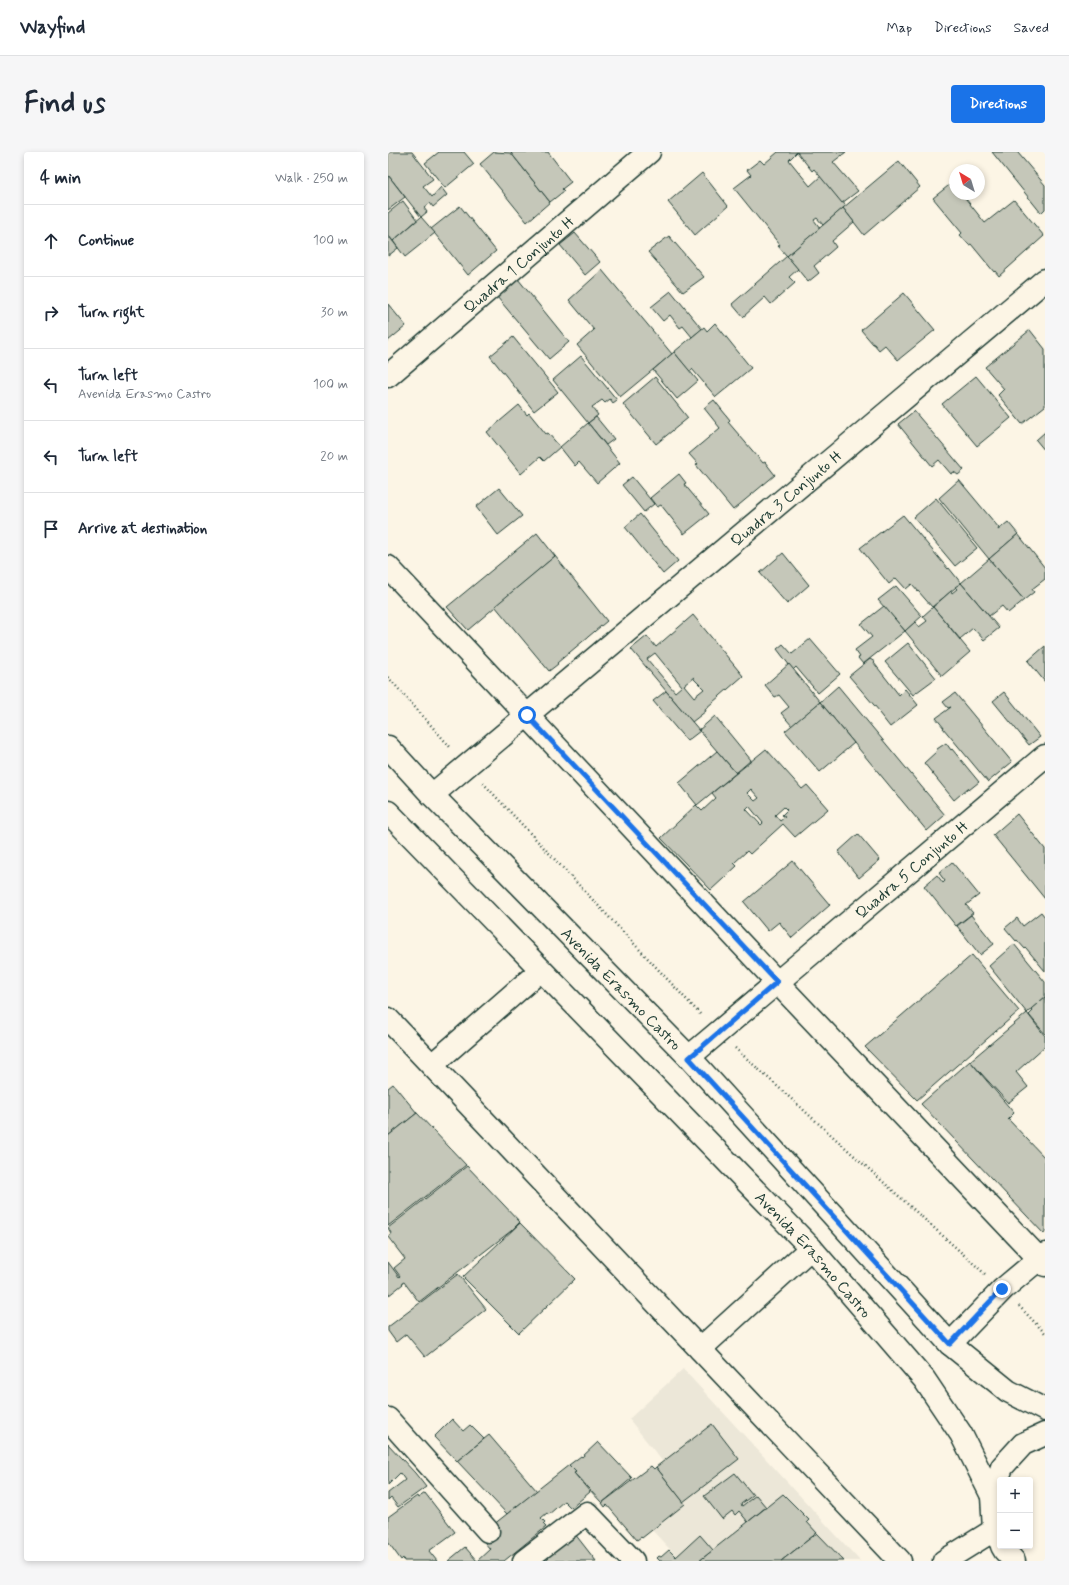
<!DOCTYPE html>
<html lang="en">
<head>
<meta charset="utf-8">
<style>
	:root { --surface:#fff; --page:#f6f6f7; --text:#1f2937; --muted:#747a83; --line:#e0e1e3; --accent:#1a73e8 }
	body { margin:0; font-family:Mynerve,sans-serif; background:var(--page); color:var(--text) }
	.controls { position:absolute; right:12px; bottom:12px; display:grid; overflow:hidden; border-radius:4px; box-shadow:0 2px 6px #0003 }
	.controls button { width:36px; height:36px; display:grid; place-items:center; padding:0; border:0; border-bottom:1px solid var(--line); background:var(--surface); color:var(--text); font:20px sans-serif }
	.compass { position:absolute; left:561px; top:12px; width:36px; height:36px; border-radius:50%; background:var(--surface); box-shadow:0 2px 6px #0003; rotate:322deg }
	.stop { position:absolute; width:12px; height:12px; margin:-9px; border:3px solid #1a73e8; border-radius:50%; background:#fff }
	.stop.end { background:#1a73e8; border-color:#fff; box-shadow:0 1px 4px #0008 }
	.list { margin:0; padding:0; list-style:none }
	h2 { display:flex; justify-content:space-between; align-items:center; height:52px; margin:0; padding:0 16px; font-size:17px }
	h2 small { font-size:13px; font-weight:400; color:var(--muted) }
	.list li { display:grid; grid-template-columns:26px 1fr auto; gap:12px; align-items:center; box-sizing:border-box; height:72px; padding:0 16px; border-top:1px solid var(--line) }
	.list b { display:block; font-size:15px; white-space:nowrap }
	.list p { margin:0; font-size:13px; white-space:nowrap; color:var(--muted) }
	.list em { font-size:13px; font-style:normal; color:var(--muted) }
	.icon { flex:none; width:22px; height:22px; fill:none; stroke:currentColor; stroke-width:2; stroke-linecap:round; stroke-linejoin:round }
	.map { position:relative; flex:none; width:657px; height:1409px; overflow:hidden; border-radius:4px }
	header { display:flex; align-items:center; gap:24px; box-sizing:border-box; height:56px; padding:0 20px; background:var(--surface); border-bottom:1px solid var(--line) }
	header strong { font-size:19px }
	nav { display:flex; gap:22px; margin-inline-start:auto; font-size:14px }
	.intro { display:flex; align-items:center; justify-content:space-between; box-sizing:border-box; height:96px; padding:0 24px }
	h1 { margin:0; font-size:28px }
	.button { padding:10px 18px; border-radius:4px; background:var(--accent); color:#fff; font-size:14px; font-weight:700 }
	main { display:flex; gap:24px; padding:0 24px }
	aside { flex:1; background:var(--surface); border-radius:4px; box-shadow:0 2px 6px #0003 }
	.map>svg:first-child { display:block }
	.built { fill:#ece7d8 }
	.building { fill:#c5c7b9; stroke:#1f3d34; fill-rule:evenodd }
	.lines { fill:none; stroke-linecap:round; stroke-linejoin:round }
	.minor-casing { stroke:#1f3d34; stroke-width:25 }
	.major-casing { stroke:#1f3d34; stroke-width:25 }
	.path { stroke:#1f3d34; stroke-width:2.5; stroke-dasharray:1 3; stroke-linecap:butt }
	.minor { stroke:#fcf5e5; stroke-width:22 }
	.major { stroke:#fcf5e5; stroke-width:22 }
	.route { stroke:#1a73e8; stroke-width:5 }
	.labels { text-anchor:middle; stroke-width:3; stroke-linejoin:round; paint-order:stroke }
	.street-label { font-size:16px; fill:#1f3d34; stroke:#fcf5e5 }
</style>
</head>
<body>
<header>
<strong>Wayfind</strong>
<nav><a>Map</a><a>Directions</a><a>Saved</a></nav>
</header>
<div class="intro"><h1>Find us</h1><a class="button">Directions</a></div>
<main>
<aside>
<h2>4 min<small>Walk · 250 m</small></h2>
<ul class="list">
<li><svg class="icon" aria-label="ahead" viewBox="0 0 24 24"><path d="M12 20V5M6 11l6-6 6 6"/></svg><div><b>Continue</b></div><em>100 m</em></li>
<li><svg class="icon" aria-label="right" viewBox="0 0 24 24"><path d="M7 20v-9h11M14 6l5 5-5 5"/></svg><div><b>Turn right</b></div><em>30 m</em></li>
<li><svg class="icon" aria-label="left" viewBox="0 0 24 24"><path d="M17 20v-9H6M10 6l-5 5 5 5"/></svg><div><b>Turn left</b><p>Avenida Erasmo Castro</p></div><em>100 m</em></li>
<li><svg class="icon" aria-label="left" viewBox="0 0 24 24"><path d="M17 20v-9H6M10 6l-5 5 5 5"/></svg><div><b>Turn left</b></div><em>20 m</em></li>
<li><svg class="icon" aria-label="arrive" viewBox="0 0 24 24"><path d="M6 21V4h12l-3 4 3 4H6"/></svg><div><b>Arrive at destination</b></div></li>
</ul>
</aside>
<div class="map">
<svg width="657" height="1409" viewBox="0 0 657 1409">
	<rect width="100%" height="100%" fill="#fcf5e5"/>
	<filter id="ink" filterUnits="userSpaceOnUse"><feTurbulence type="fractalNoise" baseFrequency=".025" numOctaves="2"/><feDisplacementMap in="SourceGraphic" scale="8" xChannelSelector="R" yChannelSelector="G"/><feConvolveMatrix kernelMatrix="1 2 1 2 8 2 1 2 1" color-interpolation-filters="sRGB"/></filter>
	<g filter="url(#ink)">
		<path class="built" d="M 295,1217 L 472,1409 L 293,1409 L 231,1343 L 275,1310 L 241,1267 Z"/>
		<g class="building">
			<path d="M 2,0 L 24,0 L 45,27 L 35,34 L 44,45 L 53,35 L 59,43 L 45,55 L 42,51 L 36,56 L 39,60 L 33,65 L 0,23 L 0,1 Z"/>
			<path d="M 51,0 L 76,0 L 86,12 L 57,36 L 37,11 Z"/>
			<path d="M 106,0 L 123,1 L 162,50 L 139,70 L 92,12 Z"/>
			<path d="M 124,0 L 160,0 L 183,30 L 174,37 L 176,39 L 162,50 L 123,1 Z"/>
			<path d="M 390,0 L 409,0 L 401,8 L 422,34 L 433,24 L 458,54 L 435,73 L 429,66 L 426,68 L 432,76 L 399,104 L 390,94 L 392,93 L 346,36 L 363,23 L 359,18 L 372,8 L 376,12 Z"/>
			<path d="M 409,0 L 458,0 L 445,10 L 470,39 L 454,51 L 426,17 L 424,19 Z"/>
			<path d="M 604,0 L 631,0 L 630,1 L 657,33 L 657,57 L 653,61 Z"/>
			<path d="M 511,9 L 532,35 L 476,83 L 455,56 Z"/>
			<path d="M 314,21 L 340,54 L 307,83 L 280,50 Z"/>
			<path d="M 0,23 L 17,45 L 0,58 Z"/>
			<path d="M 565,30 L 567,33 L 567,42 L 574,42 L 597,71 L 626,48 L 656,84 L 611,124 L 607,119 L 606,120 L 583,92 L 581,93 L 572,83 L 574,81 L 545,46 Z"/>
			<path d="M 15,49 L 29,68 L 5,89 L 0,83 L 0,61 Z"/>
			<path d="M 72,54 L 108,99 L 80,123 L 43,77 Z"/>
			<path d="M 455,56 L 466,70 L 444,89 L 448,95 L 426,114 L 431,121 L 420,130 L 399,104 Z"/>
			<path d="M 33,65 L 47,81 L 17,105 L 5,89 Z"/>
			<path d="M 187,81 L 212,110 L 197,123 L 172,93 Z"/>
			<path d="M 0,83 L 10,96 L 0,104 Z"/>
			<path d="M 281,84 L 316,125 L 295,140 L 260,100 Z"/>
			<path d="M 399,104 L 410,117 L 401,125 L 407,131 L 383,152 L 377,145 L 355,165 L 344,152 Z"/>
			<path d="M 214,118 L 284,202 L 232,245 L 189,193 L 206,178 L 181,148 Z"/>
			<path d="M 130,127 L 181,190 L 161,207 L 109,145 Z"/>
			<path d="M 283,139 L 314,177 L 304,185 L 295,174 L 292,176 L 282,163 L 275,169 L 263,155 Z"/>
			<path d="M 516,141 L 547,178 L 510,208 L 497,193 L 491,198 L 486,192 L 485,192 L 473,178 Z"/>
			<path d="M 0,152 L 18,174 L 0,189 Z"/>
			<path d="M 327,171 L 363,216 L 328,245 L 304,217 L 302,220 L 286,200 L 316,175 L 319,179 Z"/>
			<path d="M 642,178 L 657,197 L 657,254 L 634,272 L 610,243 L 616,237 L 597,215 Z"/>
			<path d="M 125,185 L 170,240 L 146,259 L 102,204 Z"/>
			<path d="M 286,200 L 310,229 L 289,247 L 265,218 Z"/>
			<path d="M 193,204 L 229,248 L 225,251 L 222,247 L 217,251 L 214,248 L 204,255 L 210,263 L 200,271 L 165,228 Z"/>
			<path d="M 588,224 L 623,266 L 589,294 L 554,252 Z"/>
			<path d="M 267,225 L 300,266 L 268,292 L 235,252 Z"/>
			<path d="M 326,248 L 342,268 L 340,270 L 375,311 L 377,310 L 387,323 L 345,358 L 308,313 L 310,312 L 301,302 L 332,276 L 316,256 Z"/>
			<path d="M 131,253 L 139,263 L 141,261 L 158,282 L 160,281 L 172,295 L 156,309 L 152,305 L 133,322 L 99,280 Z"/>
			<path d="M 526,259 L 576,318 L 570,323 L 566,320 L 563,322 L 551,308 L 544,314 L 510,272 Z"/>
			<path d="M 208,265 L 226,287 L 218,293 L 200,271 Z"/>
			<path d="M 200,271 L 232,311 L 209,331 L 191,310 L 187,314 L 172,295 Z"/>
			<path d="M 657,280 L 657,299 L 648,288 Z"/>
			<path d="M 291,322 L 298,331 L 296,332 L 321,362 L 296,382 L 273,353 L 269,355 L 262,346 Z"/>
			<path d="M 244,325 L 266,352 L 256,360 L 234,333 Z"/>
			<path d="M 571,328 L 611,376 L 610,378 L 620,370 L 630,382 L 601,407 L 551,346 Z"/>
			<path d="M 111,336 L 134,364 L 110,383 L 88,355 Z"/>
			<path d="M 548,346 L 589,396 L 567,414 L 526,365 Z"/>
			<path d="M 252,362 L 290,409 L 275,422 L 237,375 Z"/>
			<path d="M 515,363 L 560,417 L 561,416 L 573,431 L 544,455 L 524,432 L 518,437 L 508,426 L 501,432 L 472,396 Z"/>
			<path d="M 149,381 L 167,404 L 80,478 L 59,455 Z"/>
			<path d="M 630,382 L 657,416 L 657,427 L 644,437 L 646,440 L 636,448 L 601,407 Z"/>
			<path d="M 395,401 L 421,433 L 399,452 L 372,421 Z"/>
			<path d="M 167,404 L 219,469 L 169,511 L 170,512 L 161,519 L 107,454 Z"/>
			<path d="M 601,407 L 636,448 L 620,461 L 614,454 L 601,464 L 573,431 Z"/>
			<path d="M 573,431 L 611,476 L 596,488 L 585,476 L 572,487 L 545,455 L 563,439 L 564,441 L 569,437 L 567,435 Z"/>
			<path d="M 508,434 L 534,464 L 517,479 L 490,448 Z"/>
			<path d="M 496,454 L 517,479 L 475,512 L 470,506 L 472,505 L 467,498 L 484,485 L 473,472 Z"/>
			<path d="M 545,455 L 582,500 L 554,524 L 517,479 L 527,470 L 531,475 L 539,469 L 535,464 Z"/>
			<path d="M 305,463 L 355,524 L 317,557 L 318,559 L 304,570 L 243,497 L 259,484 L 268,495 ZM 267,501 L 294,534 L 287,540 L 259,507 ZM 306,525 L 306,527 L 316,537 L 306,545 L 296,533 Z"/>
			<path d="M 422,487 L 452,522 L 430,541 L 408,515 L 405,518 L 389,497 L 395,492 L 404,502 Z"/>
			<path d="M 520,491 L 548,526 L 525,543 L 497,510 Z"/>
			<path d="M 657,494 L 657,530 L 640,509 Z"/>
			<path d="M 482,507 L 487,510 L 486,511 L 511,543 L 517,537 L 530,553 L 502,575 L 491,561 L 492,560 L 461,524 Z"/>
			<path d="M 401,512 L 432,550 L 404,574 L 393,561 L 401,555 L 391,543 L 387,545 L 377,533 Z"/>
			<path d="M 450,534 L 557,663 L 539,679 L 432,550 Z"/>
			<path d="M 278,539 L 312,579 L 299,589 L 265,549 Z"/>
			<path d="M 616,540 L 652,585 L 641,593 L 605,549 Z"/>
			<path d="M 567,541 L 624,610 L 600,630 L 555,576 L 556,576 L 548,566 L 563,555 L 560,556 L 555,550 Z"/>
			<path d="M 432,550 L 466,591 L 432,620 L 397,579 Z"/>
			<path d="M 327,564 L 363,608 L 348,621 L 311,578 Z"/>
			<path d="M 558,591 L 563,598 L 564,597 L 591,630 L 581,638 L 580,636 L 566,648 L 536,611 L 548,600 L 549,597 Z"/>
			<path d="M 378,597 L 414,637 L 419,633 L 440,657 L 407,685 L 395,672 L 362,702 L 359,699 L 346,711 L 349,714 L 323,738 L 273,686 L 308,653 L 314,659 L 328,646 L 324,641 ZM 363,637 L 371,646 L 367,649 L 359,641 ZM 361,654 L 375,671 L 373,673 L 358,657 ZM 396,655 L 399,658 L 394,663 L 397,665 L 392,669 L 387,663 Z"/>
			<path d="M 329,599 L 348,621 L 309,653 L 291,631 Z"/>
			<path d="M 629,662 L 657,697 L 657,747 L 605,683 Z"/>
			<path d="M 470,682 L 492,708 L 471,726 L 450,700 Z"/>
			<path d="M 405,709 L 442,753 L 404,786 L 391,770 L 380,779 L 356,750 Z"/>
			<path d="M 564,710 L 591,743 L 578,753 L 585,761 L 568,774 L 536,734 L 549,723 L 555,731 L 557,729 L 551,721 Z"/>
			<path d="M 653,760 L 657,765 L 657,819 L 638,796 L 637,797 L 629,788 L 628,789 L 617,776 L 629,766 L 635,774 Z"/>
			<path d="M 583,763 L 606,792 L 592,803 L 569,774 Z"/>
			<path d="M 626,792 L 657,830 L 657,845 L 639,861 L 601,814 Z"/>
			<path d="M 584,803 L 631,859 L 529,948 L 477,895 Z"/>
			<path d="M 657,845 L 657,882 L 641,863 L 645,859 L 643,857 Z"/>
			<path d="M 639,861 L 657,884 L 657,894 L 628,920 L 640,935 L 620,951 L 582,909 Z"/>
			<path d="M 582,909 L 626,961 L 620,967 L 657,1006 L 657,1080 L 656,1082 L 533,952 Z"/>
			<path d="M 5,932 L 29,961 L 0,984 L 0,936 Z"/>
			<path d="M 29,961 L 78,1013 L 0,1074 L 0,984 Z"/>
			<path d="M 79,1014 L 132,1070 L 123,1079 L 31,1150 L 16,1130 L 14,1131 L 15,1132 L 0,1144 L 0,1110 L 11,1125 L 12,1124 L 6,1116 L 17,1107 L 0,1085 L 3,1081 L 0,1076 Z"/>
			<path d="M 132,1071 L 187,1127 L 131,1181 L 75,1125 Z"/>
			<path d="M 70,1122 L 98,1157 L 37,1205 L 18,1182 L 8,1190 L 0,1179 L 0,1175 Z"/>
			<path d="M 64,1267 L 75,1279 L 82,1273 L 96,1287 L 69,1309 L 46,1285 Z"/>
			<path d="M 324,1272 L 351,1307 L 295,1350 L 268,1315 Z"/>
			<path d="M 101,1283 L 149,1339 L 119,1362 L 69,1309 Z"/>
			<path d="M 210,1290 L 244,1326 L 214,1351 L 186,1321 L 188,1320 L 181,1313 L 193,1304 L 194,1305 Z"/>
			<path d="M 0,1292 L 27,1321 L 38,1335 L 10,1355 L 3,1346 L 0,1349 L 0,1341 L 17,1328 L 12,1321 L 0,1333 Z"/>
			<path d="M 181,1313 L 188,1320 L 186,1321 L 202,1340 L 183,1356 L 176,1349 L 160,1363 L 159,1361 L 153,1366 L 157,1370 L 155,1372 L 158,1375 L 116,1409 L 60,1409 L 77,1395 L 89,1409 L 102,1397 L 91,1384 Z"/>
			<path d="M 263,1314 L 266,1317 L 268,1315 L 297,1352 L 254,1386 L 253,1385 L 249,1388 L 219,1353 L 217,1355 L 214,1351 Z"/>
			<path d="M 347,1321 L 365,1343 L 353,1352 L 354,1354 L 368,1343 L 378,1355 L 360,1370 L 351,1359 L 347,1363 L 344,1359 L 334,1367 L 316,1344 Z"/>
			<path d="M 37,1341 L 67,1380 L 41,1399 L 49,1409 L 16,1409 L 15,1406 L 13,1408 L 0,1390 L 0,1365 L 29,1344 L 30,1346 Z"/>
			<path d="M 395,1342 L 421,1368 L 419,1370 L 429,1381 L 393,1409 L 311,1409 Z"/>
			<path d="M 183,1377 L 208,1409 L 142,1409 Z"/>
			<path d="M 429,1381 L 456,1409 L 393,1409 Z"/>
			<path d="M 312,1383 L 325,1398 L 311,1409 L 272,1409 L 269,1406 L 271,1404 L 273,1405 L 281,1398 L 288,1405 Z"/>
		</g>
		<g class="lines">
			<g class="minor-casing">
				<g id="minor">
					<path id="s1" d="M 0,224 L 261,0"/>
					<path d="M 0,415 L 389,830 L 657,1113"/>
					<path id="s2" d="M 44,643 L 657,128"/>
					<path d="M 0,867 L 512,1409"/>
					<path id="s3" d="M 301,905 L 657,604"/>
					<path d="M 44,913 L 153,818"/>
					<path d="M 562,1192 L 615,1137 L 657,1102"/>
					<path d="M 312,1197 L 423,1096"/>
					<path d="M 0,1267 L 100,1379"/>
					<path d="M 136,1409 L 199,1361 L 245,1409"/>
					<path d="M 556,1409 L 606,1378"/>
				</g>
			</g>
			<g class="major-casing">
				<g id="major">
					<path id="s4" d="M 0,595 L 44,643 L 301,905 L 562,1192 L 620,1239 L 657,1258"/>
					<path id="s5" d="M 0,660 L 423,1096 L 536,1227 L 573,1282 L 604,1344"/>
					<path d="M 612,1389 L 606,1378 L 604,1344 L 614,1315 L 635,1292 L 657,1282"/>
					<path d="M 614,1394 L 617,1399 L 626,1409"/>
				</g>
			</g>
			<g class="path">
				<path d="M 0,525 L 63,596"/>
				<path d="M 95,631 L 313,863"/>
				<path d="M 347,896 L 597,1122"/>
				<path d="M 631,1154 L 657,1181"/>
			</g>
			<use href="#minor" class="minor"/>
			<use href="#major" class="major"/>
		</g>
	</g>
	<g class="lines" filter="url(#ink)">
		<path class="route" d="M 139,563 L 389,830 L 301,906 L 562,1192 L 614,1137"/>
	</g>
	<g class="labels">
		<g class="street-label">
			<text dy="6" stroke="none"><textPath href="#s1" startOffset="172">Quadra 1 Conjunto H</textPath></text>
			<text dy="6" stroke="none"><textPath href="#s2" startOffset="462">Quadra 3 Conjunto H</textPath></text>
			<text dy="6" stroke="none"><textPath href="#s3" startOffset="291">Quadra 5 Conjunto H</textPath></text>
			<text dy="6" stroke="none"><textPath href="#s4" startOffset="336">Avenida Erasmo Castro</textPath></text>
			<text dy="6" stroke="none"><textPath href="#s5" startOffset="614">Avenida Erasmo Castro</textPath></text>
		</g>
	</g>
</svg>
<div class="controls">
<button>+</button>
<button>−</button>
</div>
<svg class="compass" viewBox="-18 -18 36 36"><path d="M0-13l5 13h-10z" fill="#e53935"/><path d="M0 13l5-13h-10z" fill="#747a83"/></svg>
<div class="stop" style="left:139px;top:563px"></div>
<div class="stop end" style="left:614px;top:1137px"></div>
</div>
</main>
</body>
</html>
